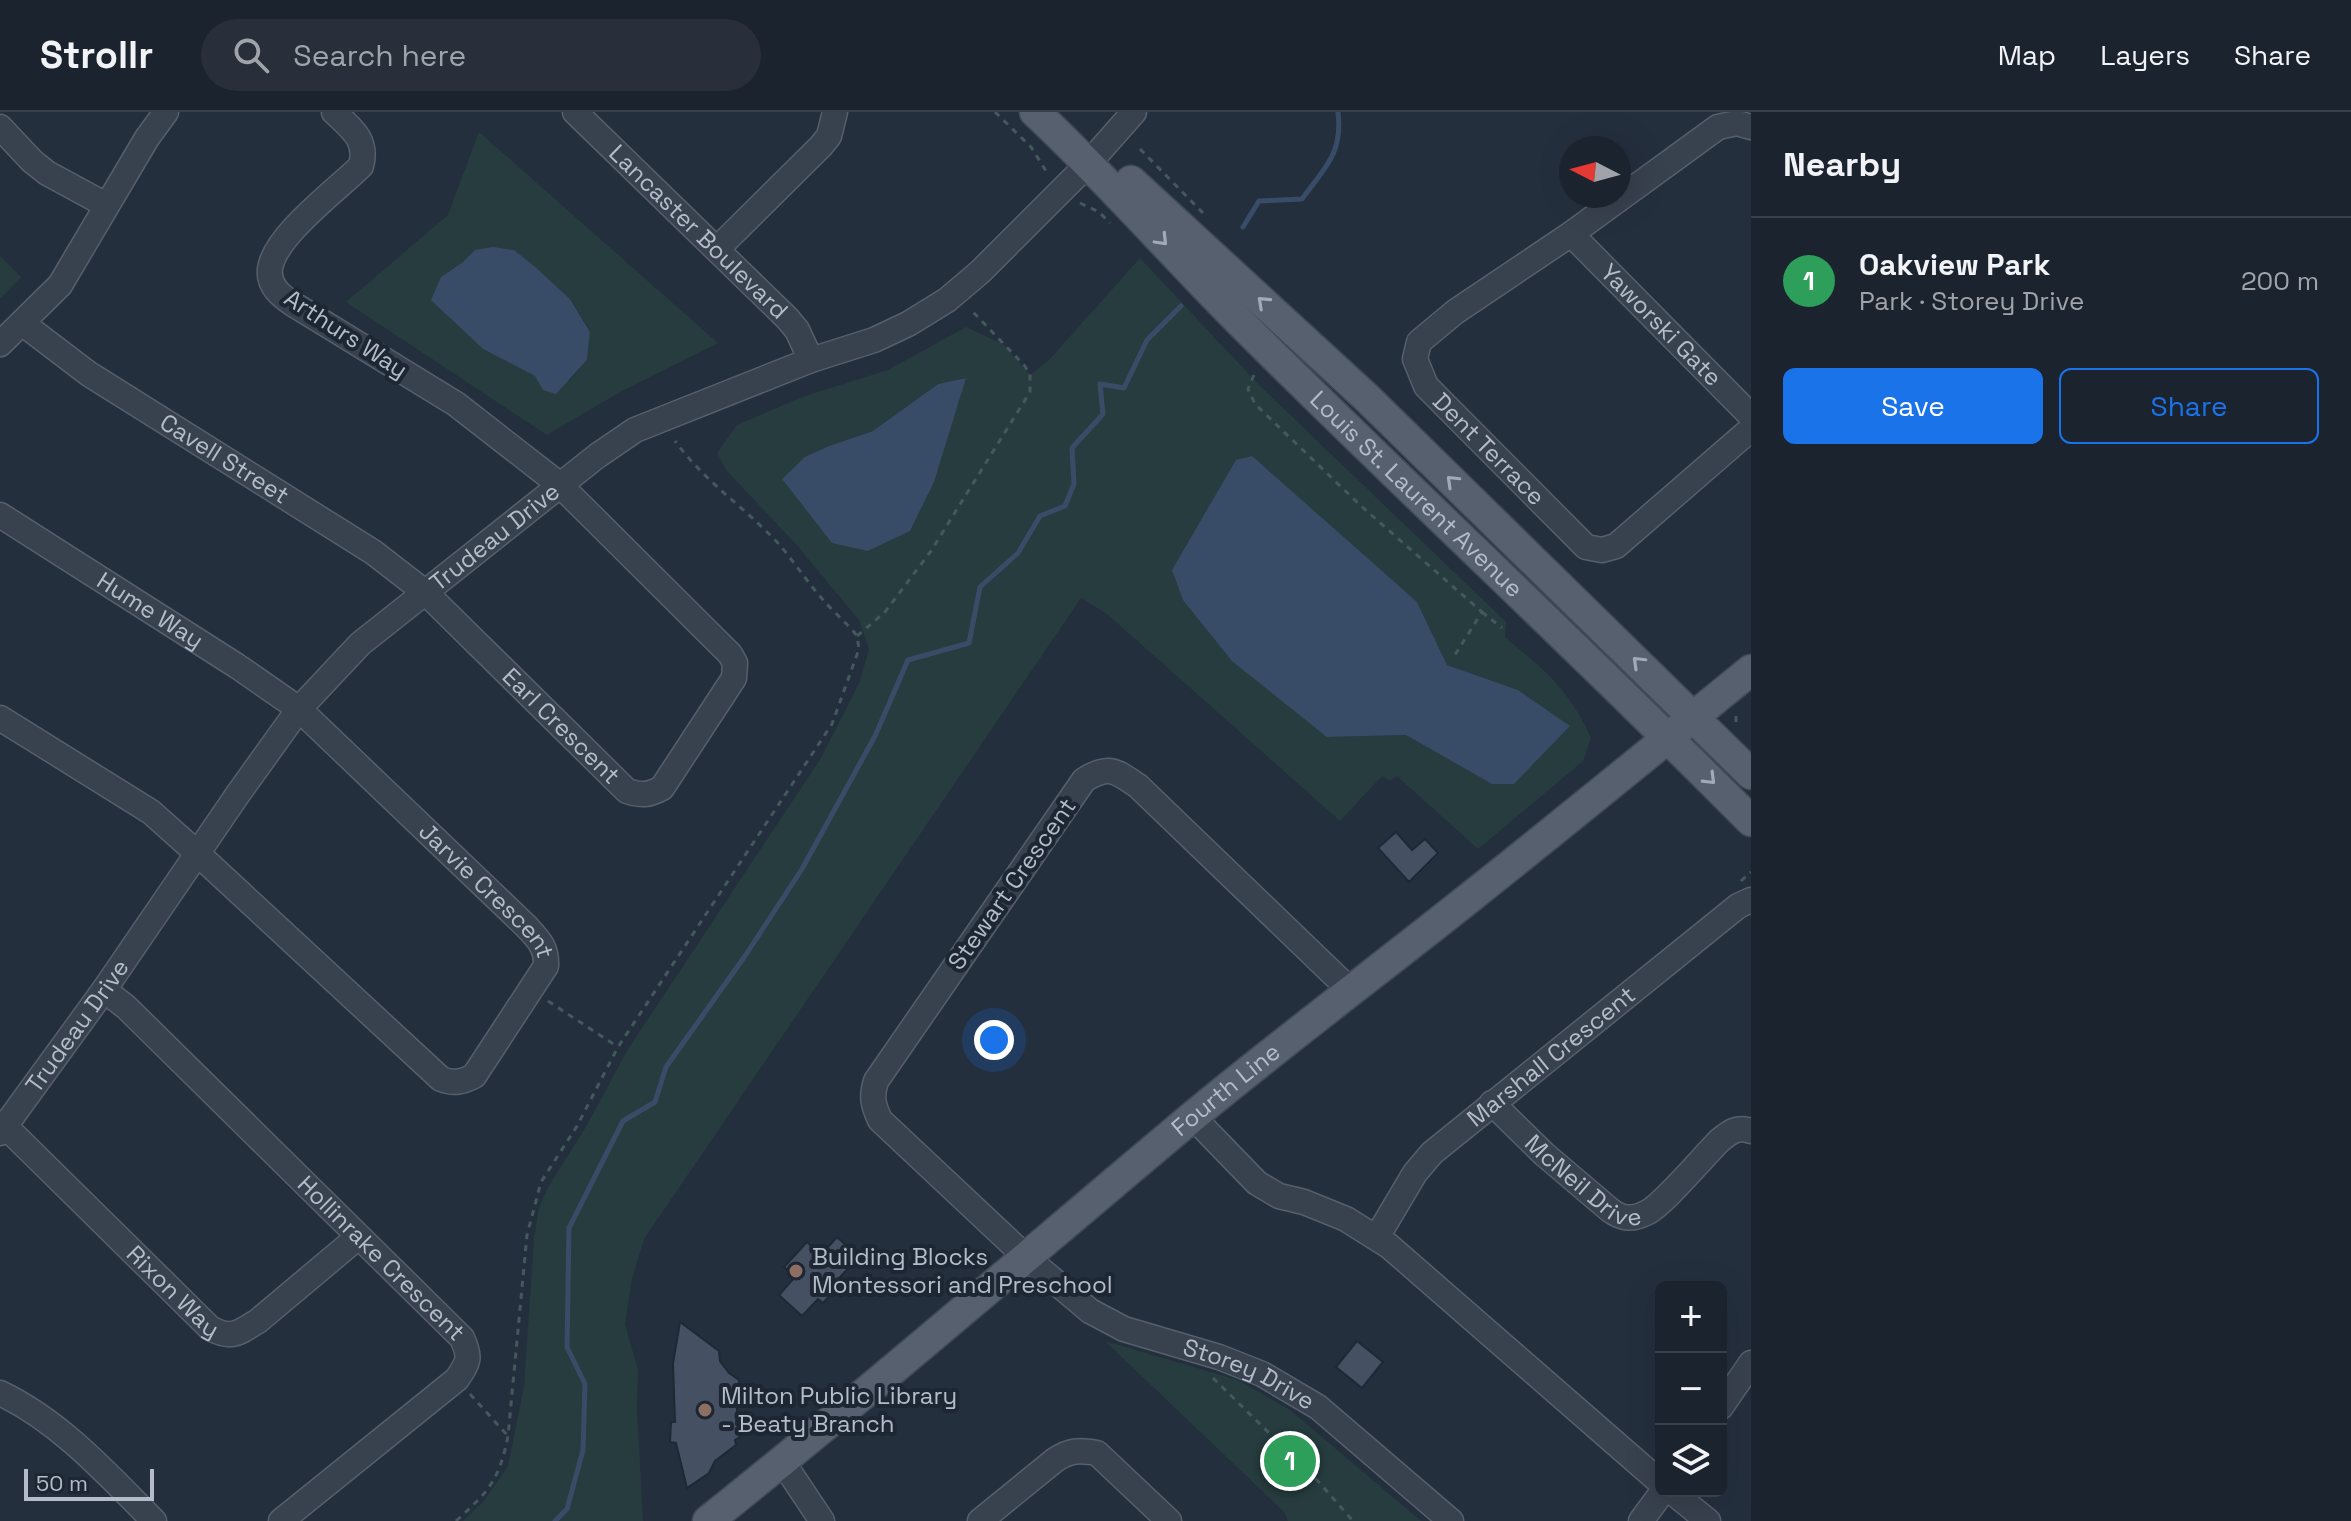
<!DOCTYPE html>
<html lang="en">
<head>
<meta charset="utf-8">
<style>
	:root { --surface:#1b232e; --page:#282f3a; --text:#f1f3f6; --muted:#a0a4aa; --line:#39404a; --accent:#1a73e8 }
	body { margin:0; font-family:"Space Grotesk",sans-serif; background:var(--page); color:var(--text) }
	.controls { position:absolute; right:24px; bottom:24px; display:grid; overflow:hidden; border-radius:12px; box-shadow:0 8px 32px #0002 }
	.controls button { width:72px; height:72px; display:grid; place-items:center; padding:0; border:0; border-bottom:2px solid var(--line); background:var(--surface); color:var(--text); font:40px sans-serif }
	.compass { position:absolute; left:1559px; top:24px; width:72px; height:72px; border-radius:50%; background:var(--surface); box-shadow:0 8px 32px #0002; rotate:276deg }
	.scale { position:absolute; left:24px; bottom:20px; width:130px; box-sizing:border-box; padding-left:8px; border:4px solid #b4bcc9; border-top:0; font-size:22px; line-height:28px; white-space:nowrap; color:#b4bcc9; -webkit-text-stroke:6px #1d2633; paint-order:stroke }
	.you { position:absolute; left:994px; top:928px; width:28px; height:28px; margin:-20px; border:6px solid #fff; border-radius:50%; background:#1a73e8; box-shadow:0 0 0 12px #1a73e833 }
	.badge { display:grid; place-items:center; width:52px; height:52px; border-radius:50%; background:var(--accent); color:#fff; font-size:26px; font-weight:700 }
	.pin { position:absolute; translate:-50% -50%; border:4px solid #fff; box-shadow:0 2px 8px #0006 }
	.list { margin:0; padding:0; list-style:none }
	h2 { display:flex; justify-content:space-between; align-items:center; height:104px; margin:0; padding:0 32px; font-size:34px }
	h2 small { font-size:26px; font-weight:400; color:var(--muted) }
	.list li { display:grid; grid-template-columns:52px 1fr auto; gap:24px; align-items:center; box-sizing:border-box; height:128px; padding:0 32px; border-top:2px solid var(--line) }
	.list b { display:block; font-size:30px; white-space:nowrap }
	.list p { margin:0; font-size:26px; white-space:nowrap; color:var(--muted) }
	.list em { font-size:26px; font-style:normal; color:var(--muted) }
	.actions { display:flex; gap:16px; padding:24px 32px }
	.actions a { flex:1; padding:18px 0; border:2px solid var(--accent); border-radius:12px; text-align:center; font-size:28px; color:var(--accent) }
	.actions .main { background:var(--accent); color:#fff }
	.icon { flex:none; width:44px; height:44px; fill:none; stroke:currentColor; stroke-width:2; stroke-linecap:round; stroke-linejoin:round }
	.map { position:relative; flex:none; width:1751px; height:1409px; overflow:hidden }
	header { display:flex; align-items:center; gap:48px; box-sizing:border-box; height:112px; padding:0 40px; background:var(--surface); border-bottom:2px solid var(--line) }
	header strong { font-size:38px }
	nav { display:flex; gap:44px; margin-inline-start:auto; font-size:28px }
	.search { width:560px; height:72px; background:var(--page); display:flex; align-items:center; gap:20px; box-sizing:border-box; padding:0 28px; border-radius:44px; color:var(--muted); font-size:30px }
	main { display:flex }
	aside { flex:1; background:var(--surface) }
	.map>svg:first-child { display:block }
	.green { fill:#263c3f; fill-rule:evenodd }
	.water { fill:#394c67 }
	.lines { fill:none; stroke-linecap:round; stroke-linejoin:round }
	.stream { stroke:#394c67; stroke-width:5 }
	.building { fill:#455162; stroke:#1f2835; stroke-width:2 }
	.minor-casing { stroke:#565f6c; stroke-width:27 }
	.major-casing { stroke:#414a57; stroke-width:33 }
	.path { stroke:#44595c; stroke-width:3; stroke-dasharray:6 6; stroke-linecap:butt }
	.minor { stroke:#38414e; stroke-width:24 }
	.major { stroke:#56606e; stroke-width:30 }
	.oneway { stroke:#a1aab7 }
	.education-dot { fill:#8d6e63; stroke:#1d2633; stroke-width:3 }
	.labels { text-anchor:middle; stroke-width:8; stroke-linejoin:round; paint-order:stroke }
	.street-label { font-size:24px; fill:#b4bcc9; stroke:#1d2633 }
	.poi-label { font-size:24px; fill:#b4bcc9; stroke:#1d2633; text-anchor:start }
</style>
</head>
<body>
<header>
<strong>Strollr</strong>
<div class="search"><svg class="icon" aria-label="search" viewBox="0 0 24 24"><circle cx="10" cy="10" r="6"/><path d="M15 15l6 6"/></svg>Search here</div>
<nav><a>Map</a><a>Layers</a><a>Share</a></nav>
</header>
<main>
<div class="map">
<svg width="1751" height="1409" viewBox="0 0 1751 1409">
	<rect width="100%" height="100%" fill="#242f3e"/>
	<g class="green">
		<path d="M 479,20 L 718,231 L 620,280 L 547,323 L 346,190 L 448,103 ZM 475,138 L 514,138 L 570,187 L 590,219 L 587,248 L 569,269 L 535,264 L 483,237 L 441,165 L 463,150 Z"/>
		<path d="M 0,144 L 21,165 L 0,187 Z"/>
		<path d="M 1140,146 L 1258,272 L 1506,510 L 1505,525 C 1545,559 1569,577 1591,626 L 1583,649 L 1478,737 L 1397,664 L 1390,669 L 1382,664 L 1340,709 L 1107,502 L 1081,486 L 644,1127 L 632,1167 L 625,1212 L 638,1258 L 637,1297 L 643,1409 L 463,1409 L 483,1390 L 508,1354 L 524,1274 L 534,1127 L 539,1096 L 547,1077 L 587,1013 L 628,937 L 821,646 L 860,569 L 869,537 L 859,508 L 795,431 L 726,358 L 717,341 L 737,313 L 805,284 L 888,258 L 966,215 L 1004,233 L 1030,263 L 1049,248 ZM 965,266 L 934,370 L 910,419 L 868,439 L 829,334 L 873,319 L 938,272 ZM 1417,490 L 1447,553 L 1518,578 L 1569,615 L 1514,672 L 1492,672 L 1406,623 L 1327,625 Z"/>
		<path d="M 1105,1229 L 1238,1268 L 1290,1298 L 1421,1409 L 1288,1409 L 1284,1400 Z"/>
	</g>
	<g class="water">
		<path d="M 493,135 L 514,138 L 534,154 L 570,187 L 590,220 L 587,248 L 556,282 L 543,278 L 535,264 L 483,237 L 431,188 L 441,165 L 463,150 L 475,138 Z"/>
		<path d="M 966,266 L 934,370 L 910,419 L 868,439 L 832,431 L 782,367 L 805,345 L 829,334 L 873,319 L 938,272 Z"/>
		<path d="M 1252,344 L 1417,490 L 1447,553 L 1518,578 L 1570,614 L 1514,672 L 1492,672 L 1406,623 L 1327,625 L 1232,549 L 1183,488 L 1172,458 L 1236,348 Z"/>
	</g>
	<g class="lines">
		<g class="stream">
			<path d="M 1243,115 L 1259,89 L 1302,87 C 1325,55 1343,42 1338,0"/>
			<path d="M 555,1409 L 567,1397 L 583,1338 L 585,1272 L 567,1235 L 569,1116 L 623,1009 L 655,990 L 666,955 L 745,844 L 802,757 L 875,624 L 908,548 L 969,531 L 980,475 L 1018,441 L 1040,404 L 1065,394 L 1074,372 L 1072,336 L 1103,302 L 1100,272 L 1124,276 L 1147,228 L 1181,194"/>
		</g>
	</g>
	<g class="building">
		<path d="M 1396,720 L 1412,738 L 1425,727 L 1438,741 L 1409,770 L 1378,736 Z"/>
		<path d="M 837,1125 L 859,1145 L 839,1166 L 843,1169 L 823,1191 L 818,1187 L 802,1204 L 779,1183 L 795,1165 L 784,1155 L 807,1130 L 821,1143 Z"/>
		<path d="M 680,1210 L 719,1239 L 720,1249 L 729,1261 L 739,1268 L 736,1312 L 740,1316 L 740,1325 L 735,1328 L 736,1333 L 715,1349 L 709,1361 L 687,1376 L 676,1331 L 670,1330 L 671,1310 L 675,1310 L 673,1251 Z"/>
		<path d="M 1357,1229 L 1383,1250 L 1362,1276 L 1336,1255 Z"/>
	</g>
	<g class="lines">
		<g class="minor-casing">
			<g id="minor">
				<path id="s1" d="M 575,0 L 787,206 L 797,218 L 811,248"/>
				<path d="M 0,15 L 32,49 L 47,61 L 106,93"/>
				<path id="s2" d="M 1751,15 L 1737,11 L 1718,15 L 1571,122 L 1455,200 L 1419,230 L 1415,247 L 1426,274 L 1586,435 L 1602,438 L 1616,434 L 1751,317"/>
				<path id="s3" d="M 1571,122 L 1751,304"/>
				<path d="M 717,137 L 821,34 L 829,24 L 835,0"/>
				<path id="s4" d="M 22,211 L 89,262 L 373,440 L 426,481 L 627,679 C 642,684 649,683 662,676 L 734,566 L 735,551 L 730,542 L 560,373 L 456,292 L 293,192 C 281,184 268,174 270,157 C 274,124 338,77 361,54 C 368,28 352,17 334,0"/>
				<path d="M 0,232 L 60,173 L 147,26 L 166,0"/>
				<path id="s5" d="M 0,403 L 237,554 L 299,597 L 526,814 C 538,827 547,835 546,854 L 474,964 C 462,970 454,972 441,967 L 198,742 L 151,700 L 0,606"/>
				<path id="s6" d="M 104,878 L 126,895 L 462,1226 C 471,1246 469,1249 457,1267 L 281,1409"/>
				<path id="s7" d="M 1350,878 L 1138,674 C 1116,659 1109,652 1084,668 L 876,969 C 871,985 873,993 880,1008 L 1027,1146 L 1090,1199 L 1124,1217 L 1219,1245 L 1262,1262 L 1318,1295 L 1451,1409"/>
				<path id="s8" d="M 1492,991 L 1544,1042 L 1610,1098 C 1622,1107 1632,1108 1646,1101 C 1661,1095 1704,1044 1719,1029 C 1730,1020 1737,1014 1751,1019"/>
				<path d="M 1193,1005 L 1257,1071 L 1279,1084 L 1304,1090 L 1346,1107 L 1389,1134 L 1661,1371"/>
				<path id="s9" d="M 5,1014 L 210,1216 C 232,1228 238,1221 258,1209 L 358,1125"/>
				<path id="s10" d="M 0,1021 L 104,878 L 238,682 L 299,597 L 360,532 L 597,344 L 635,318 L 811,248 L 874,228 L 908,212 L 947,188 L 980,160 L 1089,51 L 1134,0"/>
				<path id="s11" d="M 1377,1125 L 1415,1061 L 1432,1041 L 1738,794 L 1751,788"/>
				<path d="M 0,1281 C 61,1310 107,1362 154,1409"/>
				<path d="M 1721,1295 L 1751,1251"/>
				<path d="M 782,1349 L 822,1409"/>
				<path d="M 1671,1379 L 1708,1409"/>
				<path d="M 980,1409 L 1055,1348 C 1070,1338 1079,1338 1097,1341 L 1169,1409"/>
				<path d="M 1641,1409 L 1663,1379"/>
			</g>
		</g>
		<g class="major-casing">
			<g id="major">
				<path id="s12" d="M 1035,0 C 1107,67 1172,142 1241,211 C 1409,379 1584,540 1751,709"/>
				<path d="M 1131,69 L 1367,286 L 1751,662"/>
				<path id="s13" d="M 708,1409 C 872,1278 1030,1141 1191,1006 C 1285,928 1383,855 1478,779 C 1570,706 1660,632 1751,558"/>
			</g>
		</g>
		<g class="path">
			<path d="M 995,0 L 1031,35 L 1046,59"/>
			<path d="M 1140,37 L 1203,101"/>
			<path d="M 1080,91 L 1099,100 L 1110,111"/>
			<path d="M 1254,263 L 1248,277 L 1255,292 L 1361,394 L 1482,500 L 1453,546"/>
			<path d="M 1482,500 L 1502,516"/>
			<path d="M 857,524 L 885,500 L 931,439 L 1030,280 L 1030,262 L 1024,253 L 973,200"/>
			<path d="M 1736,604 L 1736,612"/>
			<path d="M 1741,769 L 1751,760"/>
			<path d="M 548,889 L 618,935"/>
			<path d="M 1213,1266 L 1315,1366 L 1353,1409"/>
			<path d="M 470,1282 L 508,1324"/>
			<path d="M 456,1409 C 489,1379 499,1369 508,1324 L 527,1123 L 541,1070 L 577,1014 L 618,935 L 832,612 L 859,537 L 857,524 L 854,520 C 844,509 833,499 824,489 C 807,470 793,448 777,430 C 743,394 705,370 675,329"/>
		</g>
		<use href="#minor" class="minor"/>
		<use href="#major" class="major"/>
	</g>
	<defs><path id="oneway-chevron" d="M-2-3.5L2.5 0L-2 3.5" fill="none" stroke-width="1.6" stroke-linecap="round" stroke-linejoin="round" transform="scale(2)"/></defs>
	<g class="oneway">
		<use href="#oneway-chevron" transform="translate(1162 128) rotate(46)"/>
		<use href="#oneway-chevron" transform="translate(1263 190) rotate(-137)"/>
		<use href="#oneway-chevron" transform="translate(1452 369) rotate(-136)"/>
		<use href="#oneway-chevron" transform="translate(1638 550) rotate(-136)"/>
		<use href="#oneway-chevron" transform="translate(1710 667) rotate(45)"/>
	</g>
	<g class="education-dot">
		<circle cx="796" cy="1159" r="8"/>
		<circle cx="705" cy="1298" r="8"/>
	</g>
	<g class="labels">
		<g class="street-label">
			<text dy="8" stroke="none"><textPath href="#s1" startOffset="172">Lancaster Boulevard</textPath></text>
			<text dy="8" stroke="none"><textPath href="#s3" startOffset="128">Yaworski Gate</textPath></text>
			<text transform="translate(346 222) rotate(33)" y="8">Arthurs Way</text>
			<text dy="8" stroke="none"><textPath href="#s2" startOffset="538">Dent Terrace</textPath></text>
			<text dy="8" stroke="none"><textPath href="#s4" startOffset="244">Cavell Street</textPath></text>
			<text dy="8" stroke="none"><textPath href="#s12" startOffset="540">Louis St. Laurent Avenue</textPath></text>
			<text dy="8" stroke="none"><textPath href="#s10" startOffset="780">Trudeau Drive</textPath></text>
			<text dy="8" stroke="none"><textPath href="#s5" startOffset="178">Hume Way</textPath></text>
			<text dy="8" stroke="none"><textPath href="#s4" startOffset="676">Earl Crescent</textPath></text>
			<text transform="translate(1012 772) rotate(-55)" y="8">Stewart Crescent</text>
			<text dy="8" stroke="none"><textPath href="#s5" startOffset="618">Jarvie Crescent</textPath></text>
			<text dy="8" stroke="none"><textPath href="#s10" startOffset="132">Trudeau Drive</textPath></text>
			<text dy="8" stroke="none"><textPath href="#s11" startOffset="254">Marshall Crescent</textPath></text>
			<text dy="8" stroke="none"><textPath href="#s13" startOffset="674">Fourth Line</textPath></text>
			<text dy="8" stroke="none"><textPath href="#s8" startOffset="122">McNeil Drive</textPath></text>
			<text dy="8" stroke="none"><textPath href="#s6" startOffset="386">Hollinrake Crescent</textPath></text>
			<text dy="8" stroke="none"><textPath href="#s9" startOffset="236">Rixon Way</textPath></text>
			<text dy="8" stroke="none"><textPath href="#s7" startOffset="1216">Storey Drive</textPath></text>
		</g>
		<g class="poi-label">
			<text x="812" y="1153">Building Blocks<tspan x="812" dy="28">Montessori and Preschool</tspan></text>
			<text x="721" y="1292">Milton Public Library<tspan x="721" dy="28">- Beaty Branch</tspan></text>
		</g>
	</g>
</svg>
<div class="controls">
<button>+</button>
<button>−</button>
<button><svg class="icon" aria-label="layers" viewBox="0 0 24 24"><path d="M12 4l9 5-9 5-9-5zM3 14l9 5 9-5"/></svg></button>
</div>
<svg class="compass" viewBox="-18 -18 36 36"><path d="M0-13l5 13h-10z" fill="#e53935"/><path d="M0 13l5-13h-10z" fill="#a0a4aa"/></svg>
<div class="scale">50 m</div>
<div class="you"></div>
<div class="pin badge" style="left:1290px;top:1349px;background:#2e9e5b">1</div>
</div>
<aside>
<h2>Nearby<small></small></h2>
<ul class="list">
<li><span class="badge" style="background:#2e9e5b">1</span><div><b>Oakview Park</b><p>Park · Storey Drive</p></div><em>200 m</em></li>
</ul>
<div class="actions"><a class="main">Save</a><a>Share</a></div>
</aside>
</main>
</body>
</html>
